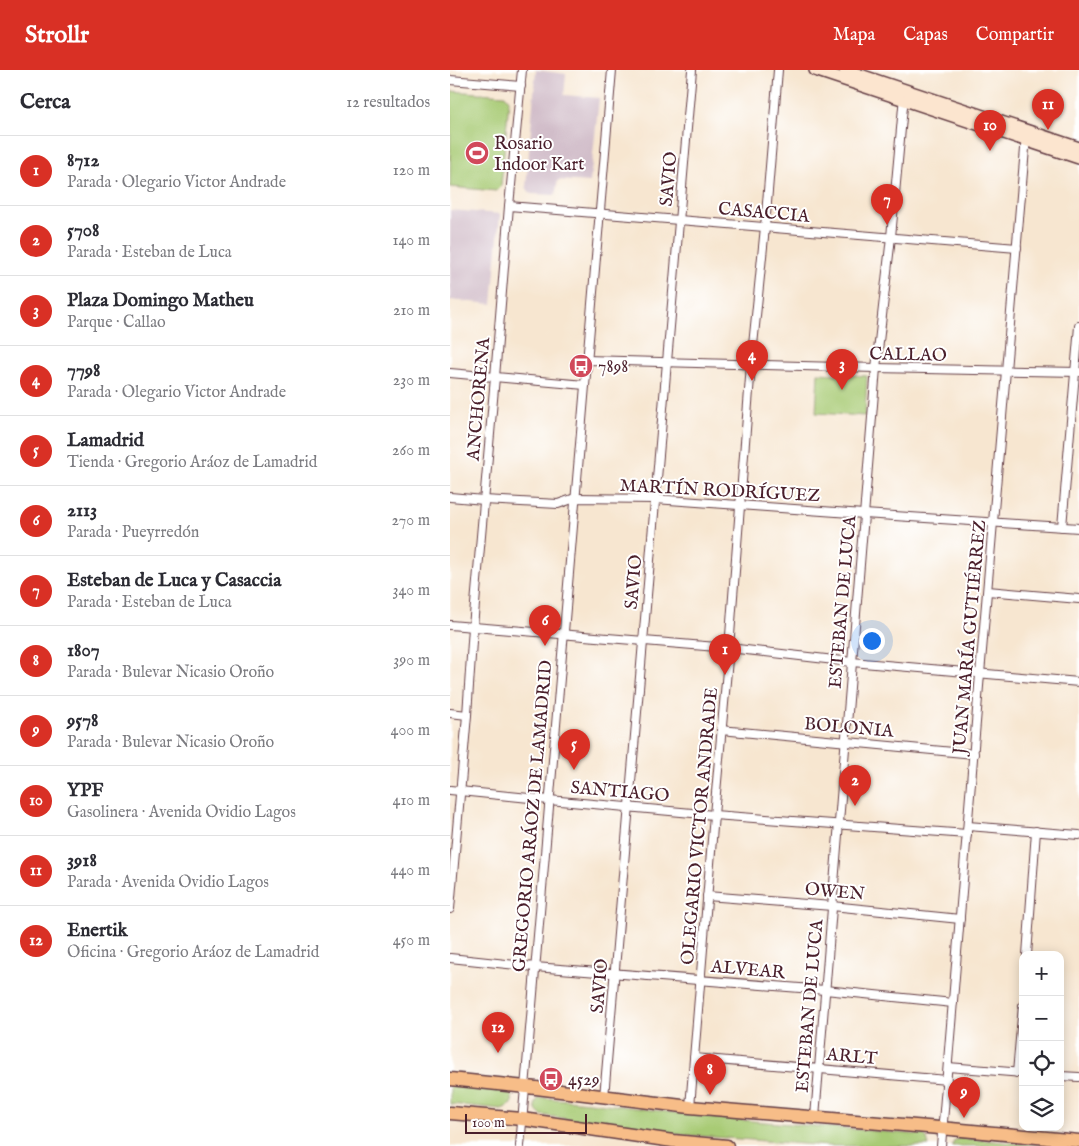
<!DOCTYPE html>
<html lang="es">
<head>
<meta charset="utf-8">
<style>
	:root { --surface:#fff; --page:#f7f7f7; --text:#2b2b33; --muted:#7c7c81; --line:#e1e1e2; --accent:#d93025 }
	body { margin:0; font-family:"IM FELL English",serif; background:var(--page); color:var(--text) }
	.controls { position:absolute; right:15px; bottom:15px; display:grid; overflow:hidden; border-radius:10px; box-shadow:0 2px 12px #0003 }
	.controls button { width:45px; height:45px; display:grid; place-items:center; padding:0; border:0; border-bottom:1px solid var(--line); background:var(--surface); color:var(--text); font:25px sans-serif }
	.scale { position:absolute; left:15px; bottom:12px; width:122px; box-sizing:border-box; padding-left:5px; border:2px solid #4a1f2b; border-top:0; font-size:14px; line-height:18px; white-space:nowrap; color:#4a1f2b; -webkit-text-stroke:4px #fff; paint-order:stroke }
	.you { position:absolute; left:421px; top:570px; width:18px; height:18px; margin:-12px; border:4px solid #fff; border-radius:50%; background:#1a73e8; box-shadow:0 0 0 8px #1a73e833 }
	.badge { display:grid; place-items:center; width:32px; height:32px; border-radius:50%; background:var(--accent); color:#fff; font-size:16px; font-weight:700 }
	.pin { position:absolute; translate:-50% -41px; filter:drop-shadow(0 1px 2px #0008) }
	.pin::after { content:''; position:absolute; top:26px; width:18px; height:15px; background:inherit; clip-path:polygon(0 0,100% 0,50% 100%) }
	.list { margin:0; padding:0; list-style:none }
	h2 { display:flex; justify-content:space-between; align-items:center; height:65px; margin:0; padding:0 20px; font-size:21px }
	h2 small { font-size:16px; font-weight:400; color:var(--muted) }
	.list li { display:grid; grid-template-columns:32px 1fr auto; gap:15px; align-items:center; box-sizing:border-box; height:70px; padding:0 20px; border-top:1px solid var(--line) }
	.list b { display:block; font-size:19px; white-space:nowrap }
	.list p { margin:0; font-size:16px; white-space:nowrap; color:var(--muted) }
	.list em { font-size:16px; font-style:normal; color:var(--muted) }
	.icon { flex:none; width:28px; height:28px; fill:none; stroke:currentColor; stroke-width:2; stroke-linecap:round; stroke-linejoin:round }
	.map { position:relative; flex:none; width:629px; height:1076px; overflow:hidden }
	header { display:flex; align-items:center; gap:30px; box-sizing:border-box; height:70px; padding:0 25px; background:var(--accent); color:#fff }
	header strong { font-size:24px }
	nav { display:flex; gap:28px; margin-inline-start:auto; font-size:18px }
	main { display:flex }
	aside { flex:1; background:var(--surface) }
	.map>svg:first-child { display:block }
	.industrial { fill:#d1bdc9 }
	.green { fill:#a8cb74; stroke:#797550 }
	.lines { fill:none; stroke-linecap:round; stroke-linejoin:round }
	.minor-casing { stroke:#643d44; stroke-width:10 }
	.secondary-casing { stroke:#643d44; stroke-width:14 }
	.primary-casing { stroke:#643d44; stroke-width:15 }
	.minor { stroke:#fff; stroke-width:8 }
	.secondary { stroke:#fce5cf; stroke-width:11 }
	.primary { stroke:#f7bd88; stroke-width:12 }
	.labels { text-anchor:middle; stroke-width:4; stroke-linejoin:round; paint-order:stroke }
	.poi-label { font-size:18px; fill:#4a1f2b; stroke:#fff; text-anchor:start }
	.street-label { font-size:18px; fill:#4a1f2b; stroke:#fff }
</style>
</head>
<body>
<header>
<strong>Strollr</strong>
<nav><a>Mapa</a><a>Capas</a><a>Compartir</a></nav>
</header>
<main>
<aside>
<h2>Cerca<small>12 resultados</small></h2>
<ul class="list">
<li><span class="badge">1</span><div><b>8712</b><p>Parada · Olegario Victor Andrade</p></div><em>120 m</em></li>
<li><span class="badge">2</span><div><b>5708</b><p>Parada · Esteban de Luca</p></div><em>140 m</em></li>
<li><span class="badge">3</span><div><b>Plaza Domingo Matheu</b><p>Parque · Callao</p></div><em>210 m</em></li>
<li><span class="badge">4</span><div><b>7798</b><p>Parada · Olegario Victor Andrade</p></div><em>230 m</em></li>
<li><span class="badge">5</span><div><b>Lamadrid</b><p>Tienda · Gregorio Aráoz de Lamadrid</p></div><em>260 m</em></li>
<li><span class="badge">6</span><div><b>2113</b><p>Parada · Pueyrredón</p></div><em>270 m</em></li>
<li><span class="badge">7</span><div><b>Esteban de Luca y Casaccia</b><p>Parada · Esteban de Luca</p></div><em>340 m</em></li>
<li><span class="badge">8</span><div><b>1807</b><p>Parada · Bulevar Nicasio Oroño</p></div><em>390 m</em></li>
<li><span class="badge">9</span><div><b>9578</b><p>Parada · Bulevar Nicasio Oroño</p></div><em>400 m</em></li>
<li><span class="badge">10</span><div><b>YPF</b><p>Gasolinera · Avenida Ovidio Lagos</p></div><em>410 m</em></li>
<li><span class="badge">11</span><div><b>3918</b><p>Parada · Avenida Ovidio Lagos</p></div><em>440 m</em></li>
<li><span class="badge">12</span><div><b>Enertik</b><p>Oficina · Gregorio Aráoz de Lamadrid</p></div><em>450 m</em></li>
</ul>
</aside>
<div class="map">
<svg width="629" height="1076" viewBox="0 0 629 1076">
	<rect width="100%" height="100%" fill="#fff"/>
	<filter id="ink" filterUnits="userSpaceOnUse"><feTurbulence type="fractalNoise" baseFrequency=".02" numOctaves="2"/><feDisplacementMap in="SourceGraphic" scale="10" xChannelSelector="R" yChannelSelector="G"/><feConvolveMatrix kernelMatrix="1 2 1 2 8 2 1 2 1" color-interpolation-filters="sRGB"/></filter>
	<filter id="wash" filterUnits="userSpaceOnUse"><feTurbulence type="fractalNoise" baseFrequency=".0096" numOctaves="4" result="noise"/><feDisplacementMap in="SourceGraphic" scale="20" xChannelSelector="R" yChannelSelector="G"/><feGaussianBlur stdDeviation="1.12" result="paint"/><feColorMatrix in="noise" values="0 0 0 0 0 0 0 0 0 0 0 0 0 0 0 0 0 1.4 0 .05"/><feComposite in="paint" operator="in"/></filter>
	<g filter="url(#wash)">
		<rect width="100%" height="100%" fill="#f7e6d0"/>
		<g class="industrial">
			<path d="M 86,0 L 116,4 L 114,25 L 149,28 L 140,112 L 108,110 L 105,125 L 81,124 L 76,117 Z"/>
			<path d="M 0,140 L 50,144 L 42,234 L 0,230 Z"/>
		</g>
		<g class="green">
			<path d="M 1,21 L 55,25 L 59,30 L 51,116 L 46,121 L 0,117 Z"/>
			<path d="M 368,303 L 417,306 L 415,346 L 366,343 Z"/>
			<path d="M 0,1014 L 55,1019 C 61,1023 63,1026 62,1034 L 52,1039 L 0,1034 Z"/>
			<path d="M 94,1028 L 139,1032 L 266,1048 L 474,1065 L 477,1069 L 479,1076 L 379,1076 L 263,1067 L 223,1064 L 91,1045 C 85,1041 83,1035 88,1029 Z"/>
			<path d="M 509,1068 L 599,1076 L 502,1076 L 504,1071 Z"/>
		</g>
	</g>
	<g filter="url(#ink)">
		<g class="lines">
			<g class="minor-casing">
				<g id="minor">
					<path d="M 0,10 L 71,16"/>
					<path d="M 59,136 L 567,178"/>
					<path d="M 136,290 L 426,298 L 629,302"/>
					<path d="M 0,303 L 135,315"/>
					<path d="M 0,427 L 34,430 L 108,434 L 125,428 L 205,429 L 414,444 L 629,458"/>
					<path d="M 612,457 L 629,256"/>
					<path d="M 538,521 L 629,529"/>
					<path d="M 0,555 L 279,578 L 402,592 L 629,612"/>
					<path d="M 0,643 L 17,645"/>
					<path d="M 271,660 L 524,684"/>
					<path d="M 0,720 L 99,730 L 264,745 L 517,764"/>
					<path d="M 518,756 L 629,765"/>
					<path d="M 257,826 L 382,836 L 510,849"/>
					<path d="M 0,839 L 17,645 L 23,557 L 45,307 L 59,136 L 72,0"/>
					<path d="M 577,885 L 586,761"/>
					<path d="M 0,888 L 85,897 L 375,920 L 503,933"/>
					<path d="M 244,988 L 497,1010"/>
					<path d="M 498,997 L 573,1003"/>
					<path d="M 567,1003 L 573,935"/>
					<path d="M 610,1006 L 629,1007"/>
					<path d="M 154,1027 L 242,0"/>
					<path d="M 240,1037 L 264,745 L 279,578 L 301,295 L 315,157 L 328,0"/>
					<path d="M 365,1047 L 426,298 L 441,167 L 454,26"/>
					<path d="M 70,1076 L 162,0"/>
					<path d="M 491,1076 L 530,604 L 576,67"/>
				</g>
			</g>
			<g class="secondary-casing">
				<g id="secondary">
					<path d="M 365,0 L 629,88"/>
					<path d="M 395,0 L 629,78"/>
				</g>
			</g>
			<g class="primary-casing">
				<g id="primary">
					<path d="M 0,1009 L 86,1018 L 240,1037 L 501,1059 L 629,1071"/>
					<path d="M 0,1043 L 72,1049 L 223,1071 L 277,1076"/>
				</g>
			</g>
			<use href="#minor" class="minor"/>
			<use href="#secondary" class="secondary"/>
			<use href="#primary" class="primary"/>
		</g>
	</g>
	<defs>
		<g id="stadium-disc" transform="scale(1.25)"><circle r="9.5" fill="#d1495b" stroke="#fff"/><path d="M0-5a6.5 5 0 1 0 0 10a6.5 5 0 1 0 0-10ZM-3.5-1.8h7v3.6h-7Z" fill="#fff"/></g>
		<g id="bus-disc" transform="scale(1.25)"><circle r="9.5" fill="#d1495b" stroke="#fff"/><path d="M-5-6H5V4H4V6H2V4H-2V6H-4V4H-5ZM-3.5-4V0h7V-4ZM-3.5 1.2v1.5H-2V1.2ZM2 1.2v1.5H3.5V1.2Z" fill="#fff"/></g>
	</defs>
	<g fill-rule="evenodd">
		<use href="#stadium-disc" x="27" y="83"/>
		<use href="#bus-disc" x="131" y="296"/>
		<use href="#bus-disc" x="101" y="1009"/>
	</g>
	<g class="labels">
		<g class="poi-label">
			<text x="44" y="79">Rosario<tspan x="44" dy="21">Indoor Kart</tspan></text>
			<text x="148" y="302">7898</text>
			<text x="118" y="1015">4529</text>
		</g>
		<g class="street-label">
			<text transform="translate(218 109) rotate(-85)" y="6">SAVIO</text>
			<text transform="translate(314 142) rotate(5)" y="6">CASACCIA</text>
			<text transform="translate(458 284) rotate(1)" y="6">CALLAO</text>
			<text transform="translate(28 329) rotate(-85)" y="6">ANCHORENA</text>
			<text transform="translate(270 420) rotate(3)" y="6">MARTÍN RODRÍGUEZ</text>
			<text transform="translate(183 512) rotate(-85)" y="6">SAVIO</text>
			<text transform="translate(392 532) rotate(-85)" y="6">ESTEBAN DE LUCA</text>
			<text transform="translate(519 567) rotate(-85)" y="6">JUAN MARÍA GUTIÉRREZ</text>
			<text transform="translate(399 657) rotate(5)" y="6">BOLONIA</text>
			<text transform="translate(170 721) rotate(5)" y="6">SANTIAGO</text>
			<text transform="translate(82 746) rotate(-85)" y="6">GREGORIO ARÁOZ DE LAMADRID</text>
			<text transform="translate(249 756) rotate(-85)" y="6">OLEGARIO VICTOR ANDRADE</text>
			<text transform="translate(385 821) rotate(5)" y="6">OWEN</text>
			<text transform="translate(298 899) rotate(5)" y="6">ALVEAR</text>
			<text transform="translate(149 916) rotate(-85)" y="6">SAVIO</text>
			<text transform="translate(359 936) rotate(-85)" y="6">ESTEBAN DE LUCA</text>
			<text transform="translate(402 986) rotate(5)" y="6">ARLT</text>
		</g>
	</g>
</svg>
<div class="controls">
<button>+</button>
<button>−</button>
<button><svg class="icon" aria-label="locate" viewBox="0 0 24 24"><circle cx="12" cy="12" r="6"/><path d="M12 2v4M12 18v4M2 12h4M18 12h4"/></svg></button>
<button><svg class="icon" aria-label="layers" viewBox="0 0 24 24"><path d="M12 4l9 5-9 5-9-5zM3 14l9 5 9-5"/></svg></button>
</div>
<div class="scale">100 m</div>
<div class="you"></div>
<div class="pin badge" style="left:275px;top:605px">1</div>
<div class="pin badge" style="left:405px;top:736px">2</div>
<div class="pin badge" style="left:392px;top:320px">3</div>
<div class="pin badge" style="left:302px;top:311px">4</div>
<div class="pin badge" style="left:124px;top:700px">5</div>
<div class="pin badge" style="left:95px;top:576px">6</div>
<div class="pin badge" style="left:437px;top:155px">7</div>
<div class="pin badge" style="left:260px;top:1025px">8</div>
<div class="pin badge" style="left:514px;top:1048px">9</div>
<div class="pin badge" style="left:540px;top:81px">10</div>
<div class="pin badge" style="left:598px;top:60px">11</div>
<div class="pin badge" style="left:48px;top:983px">12</div>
</div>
</main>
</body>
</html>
